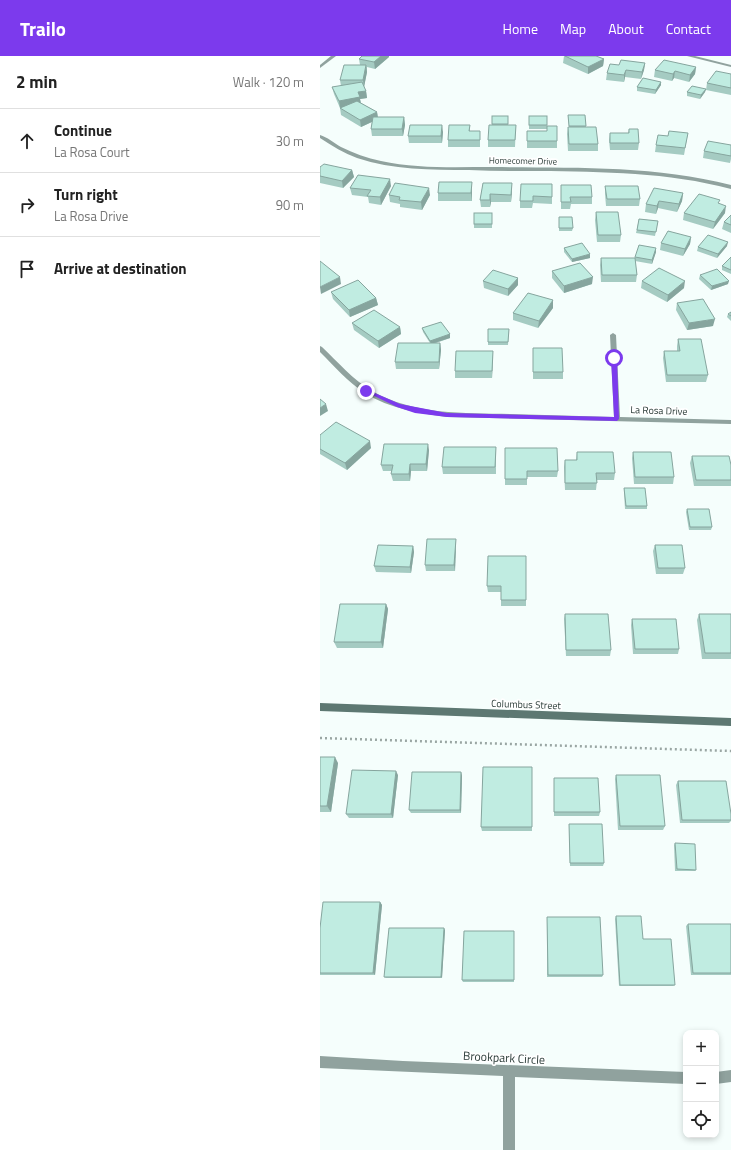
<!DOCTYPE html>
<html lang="en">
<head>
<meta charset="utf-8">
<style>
	:root { --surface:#fff; --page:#f2f2f2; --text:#222; --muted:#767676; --line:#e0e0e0; --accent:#7c3aed }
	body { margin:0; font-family:"Titillium Web",sans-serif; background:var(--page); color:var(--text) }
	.controls { position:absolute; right:12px; bottom:12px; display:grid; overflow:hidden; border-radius:8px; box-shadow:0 2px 6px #0003 }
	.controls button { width:36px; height:36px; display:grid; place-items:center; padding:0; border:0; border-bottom:1px solid var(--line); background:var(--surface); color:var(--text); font:20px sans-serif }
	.stop { position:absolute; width:12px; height:12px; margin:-9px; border:3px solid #7c3aed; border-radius:50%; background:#fff }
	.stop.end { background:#7c3aed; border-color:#fff; box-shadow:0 1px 4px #0008 }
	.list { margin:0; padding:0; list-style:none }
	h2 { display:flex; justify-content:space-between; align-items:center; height:52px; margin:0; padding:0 16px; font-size:17px }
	h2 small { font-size:13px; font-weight:400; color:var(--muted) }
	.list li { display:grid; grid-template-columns:26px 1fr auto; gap:12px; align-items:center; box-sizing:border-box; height:64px; padding:0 16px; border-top:1px solid var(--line) }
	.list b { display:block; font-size:15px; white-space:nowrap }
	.list p { margin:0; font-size:13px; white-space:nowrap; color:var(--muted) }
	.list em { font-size:13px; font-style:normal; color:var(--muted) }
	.icon { flex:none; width:22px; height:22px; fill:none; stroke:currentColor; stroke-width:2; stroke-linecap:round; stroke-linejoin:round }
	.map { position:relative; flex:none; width:411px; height:1094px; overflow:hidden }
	header { display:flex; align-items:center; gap:24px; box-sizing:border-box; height:56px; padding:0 20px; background:var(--accent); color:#fff }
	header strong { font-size:19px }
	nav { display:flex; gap:22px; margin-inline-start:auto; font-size:14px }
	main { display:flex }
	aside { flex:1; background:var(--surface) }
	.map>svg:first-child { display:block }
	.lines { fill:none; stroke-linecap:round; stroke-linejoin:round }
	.path { stroke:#9aa6a3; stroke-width:2.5; stroke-dasharray:2 3; stroke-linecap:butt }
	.minor { fill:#90a29e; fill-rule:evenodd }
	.secondary { fill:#5d7872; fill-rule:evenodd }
	.wall { fill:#a5cbc2 }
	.shaded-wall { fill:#86a59e }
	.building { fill:#c0ece1; stroke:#86a59e }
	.route { fill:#7c3aed }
	.labels { text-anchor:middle; stroke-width:3.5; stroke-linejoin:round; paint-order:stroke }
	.far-street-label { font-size:9px; fill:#2b3c38; stroke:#fff }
	.street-label { font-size:10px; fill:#2b3c38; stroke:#fff }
	.near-street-label { font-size:12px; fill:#2b3c38; stroke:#fff }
</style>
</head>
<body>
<header>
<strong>Trailo</strong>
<nav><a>Home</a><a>Map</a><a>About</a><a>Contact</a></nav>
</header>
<main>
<aside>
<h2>2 min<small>Walk · 120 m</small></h2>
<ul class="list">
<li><svg class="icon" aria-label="ahead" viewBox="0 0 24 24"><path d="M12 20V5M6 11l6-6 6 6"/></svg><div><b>Continue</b><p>La Rosa Court</p></div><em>30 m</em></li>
<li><svg class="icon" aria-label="right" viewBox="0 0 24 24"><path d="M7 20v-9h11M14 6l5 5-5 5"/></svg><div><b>Turn right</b><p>La Rosa Drive</p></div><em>90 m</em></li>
<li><svg class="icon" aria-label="arrive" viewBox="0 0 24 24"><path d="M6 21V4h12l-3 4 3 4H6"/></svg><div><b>Arrive at destination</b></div></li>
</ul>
</aside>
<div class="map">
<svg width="411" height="1094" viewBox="0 0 411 1094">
	<rect width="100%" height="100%" fill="#f5fefc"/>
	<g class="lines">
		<path class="path" d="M 0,682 L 411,695"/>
		<g class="minor">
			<path d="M 11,0 L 16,0 L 0,12 L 0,9 Z"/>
			<path d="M 367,0 L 375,0 L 411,9 L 411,11 Z"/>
			<path d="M 0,79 C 7,81 14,87 21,91 C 33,97 47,102 61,105 C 97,113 136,111 173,111 C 252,112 333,109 411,129 L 411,133 C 347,116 284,116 218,115 C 195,115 172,115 149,114 C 111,114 73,114 37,102 C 24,97 12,90 0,82 Z"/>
			<path d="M 293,277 L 296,279 L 300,361 L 411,364 L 411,368 L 127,361 C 99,357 70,353 45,337 C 28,326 14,310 0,296 L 0,290 L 2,291 C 18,306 33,324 52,335 C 94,359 144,357 190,358 C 225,359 259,360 294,361 L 290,279 Z"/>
			<path d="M 0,1000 L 83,1005 L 366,1016 L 366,1028 L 195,1021 L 195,1094 L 183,1094 L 183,1020 L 0,1012 Z"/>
			<path d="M 411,1014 L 411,1026 L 396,1028 L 396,1016 Z"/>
		</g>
		<path class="secondary" d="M 0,647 L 411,662 L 411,670 L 0,655 Z"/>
	</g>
	<g class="wall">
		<path d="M 244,0 L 276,0 L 284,3 L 283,10 L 268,18 L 243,7 Z"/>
		<path d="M 69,1 L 55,13 L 47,11 L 47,16 L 44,31 L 46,35 L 47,42 L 40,43 L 41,47 L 57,56 L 58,61 L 84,61 L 85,69 L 83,80 L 52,80 L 51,73 L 52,66 L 41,71 L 21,59 L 20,52 L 22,52 L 20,52 L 14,38 L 12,31 L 21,30 L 20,24 L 40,9 L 39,3 Z"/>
		<path d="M 325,7 L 324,14 L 321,23 L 305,21 L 304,26 L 286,24 L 287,17 L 299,9 Z"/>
		<path d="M 376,11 L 375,18 L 369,26 L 354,22 L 352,25 L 334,21 L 335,14 Z"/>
		<path d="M 411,18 L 411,39 L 386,34 L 387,27 Z"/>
		<path d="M 341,26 L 341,29 L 335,38 L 317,35 L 317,31 Z"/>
		<path d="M 386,33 L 385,36 L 380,43 L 367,40 L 367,36 Z"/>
		<path d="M 248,59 L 265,59 L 266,71 L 278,88 L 278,95 L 248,95 L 247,78 L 248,71 L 249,71 Z"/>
		<path d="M 172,60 L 188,60 L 188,69 L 196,69 L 195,91 L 168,91 L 168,84 L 172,69 Z"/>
		<rect x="209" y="60" width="18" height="13"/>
		<path d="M 150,69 L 150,75 L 160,82 L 160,91 L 128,91 L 128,84 Z"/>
		<path d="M 309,73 L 319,87 L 318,94 L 290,94 L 289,84 L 290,77 L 308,77 Z"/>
		<path d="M 207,75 L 237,85 L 237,92 L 207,92 Z"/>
		<path d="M 123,76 L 122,87 L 89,87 L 88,80 Z"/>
		<path d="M 368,77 L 364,99 L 335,96 L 336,89 Z"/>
		<path d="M 411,89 L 411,103 L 410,107 L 383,102 L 384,95 Z"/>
		<path d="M 0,111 L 32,114 L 34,121 L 23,132 L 0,127 Z"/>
		<path d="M 163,127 L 192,135 L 191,146 L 171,146 L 170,151 L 161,151 L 160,144 Z"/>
		<path d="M 232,128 L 232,148 L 213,147 L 212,152 L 200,152 L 200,145 Z"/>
		<path d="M 241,129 L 272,141 L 272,148 L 251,148 L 250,153 L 241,153 Z"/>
		<path d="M 71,130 L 61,149 L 49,147 L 48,141 L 32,139 L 30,132 Z"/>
		<path d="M 285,130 L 320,143 L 319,150 L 286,150 L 285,138 Z"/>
		<path d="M 152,133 L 152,145 L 118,145 L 118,137 Z"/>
		<path d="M 363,137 L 362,145 L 357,156 L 338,152 L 336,158 L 325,156 L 326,148 Z"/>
		<path d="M 69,139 L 110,139 L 102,154 L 80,151 L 80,148 L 70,146 Z"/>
		<path d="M 399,148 L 405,157 L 393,173 L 363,164 L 364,157 Z"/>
		<path d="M 276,156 L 301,179 L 300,186 L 277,186 L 275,164 Z"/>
		<path d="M 411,159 L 411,177 L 402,173 L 404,166 Z"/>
		<path d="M 172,161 L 172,172 L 154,172 L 154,168 Z"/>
		<path d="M 239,161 L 253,172 L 252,175 L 239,175 Z"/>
		<path d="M 319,163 L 338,165 L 335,180 L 316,177 Z"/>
		<path d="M 371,181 L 370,188 L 363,200 L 340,194 L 341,187 Z"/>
		<path d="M 407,190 L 397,202 L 377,195 L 378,191 Z"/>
		<path d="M 244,192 L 270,202 L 252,206 L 244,196 Z"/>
		<path d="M 336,192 L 336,196 L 332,208 L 315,205 L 317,219 L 316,226 L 281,226 L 280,209 L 281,202 L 314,202 L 315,201 Z"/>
		<path d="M 411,201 L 411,218 L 402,214 L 402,210 Z"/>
		<path d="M 232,215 L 272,228 L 244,237 L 232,222 Z"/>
		<path d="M 380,219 L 408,228 L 391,234 L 379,223 Z"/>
		<path d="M 163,225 L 198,229 L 188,240 L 164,232 Z"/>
		<path d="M 322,225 L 364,232 L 347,246 L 321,232 Z"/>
		<path d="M 11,236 L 56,242 L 58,249 L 30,261 L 13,243 Z"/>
		<path d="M 357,247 L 393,270 L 367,274 L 356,254 Z"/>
		<path d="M 233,252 L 218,272 L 193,264 L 193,257 Z"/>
		<path d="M 411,256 L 411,265 L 407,261 L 408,258 Z"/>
		<path d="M 32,267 L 80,271 L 81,278 L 59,292 L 34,274 Z"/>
		<path d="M 102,272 L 130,278 L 130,282 L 116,287 L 120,287 L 121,294 L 119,313 L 76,313 L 75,306 L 110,287 L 103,276 Z"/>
		<path d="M 189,273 L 188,289 L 168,289 L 168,286 Z"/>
		<path d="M 358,283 L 388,319 L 386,326 L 346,326 L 343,302 L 344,295 L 357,295 L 357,290 Z"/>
		<path d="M 213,292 L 243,316 L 243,323 L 213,323 Z"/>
		<path d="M 173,295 L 172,322 L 135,322 L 135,315 Z"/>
		<path d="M 0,379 L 51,392 L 27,414 L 0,398 Z"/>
		<path d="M 176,391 L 176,418 L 123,418 L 122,411 Z"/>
		<path d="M 185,392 L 238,415 L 237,421 L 207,421 L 207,429 L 185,429 Z"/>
		<path d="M 109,394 L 107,415 L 91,415 L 90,425 L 73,425 L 71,418 L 72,415 L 63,415 L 61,409 Z"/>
		<path d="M 257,396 L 295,417 L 294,424 L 277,424 L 276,434 L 245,434 L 244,411 L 245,404 L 256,404 Z"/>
		<path d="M 313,396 L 354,421 L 353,428 L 314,428 L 312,402 Z"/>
		<path d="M 372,400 L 411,409 L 411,430 L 374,430 L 370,407 Z"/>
		<path d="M 304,432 L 327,450 L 327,453 L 305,453 L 304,436 Z"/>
		<path d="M 367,453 L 392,471 L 391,474 L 369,474 L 366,456 Z"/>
		<path d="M 136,483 L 136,489 L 135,515 L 106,515 L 105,509 Z"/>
		<path d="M 335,489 L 365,512 L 363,518 L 336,518 L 333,495 Z"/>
		<path d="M 93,490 L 94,496 L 91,517 L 56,516 L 54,510 Z"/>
		<path d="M 206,500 L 206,550 L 181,550 L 181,536 L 168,536 L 167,530 Z"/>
		<path d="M 66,548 L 68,553 L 63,592 L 17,592 L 14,586 Z"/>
		<path d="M 245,558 L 291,594 L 290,600 L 246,600 L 244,563 Z"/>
		<path d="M 379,558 L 411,558 L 411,603 L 382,603 L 377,564 Z"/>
		<path d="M 312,563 L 359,593 L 358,598 L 313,598 L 311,569 Z"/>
		<path d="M 0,701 L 18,707 L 11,756 L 0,756 Z"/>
		<path d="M 212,711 L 212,775 L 162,775 L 161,771 Z"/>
		<path d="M 141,716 L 142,720 L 141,757 L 91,757 L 89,754 Z"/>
		<path d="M 78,719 L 73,762 L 29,762 L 26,758 Z"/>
		<path d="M 296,719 L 345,770 L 343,774 L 298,774 L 295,723 Z"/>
		<path d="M 234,722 L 280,756 L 279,760 L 234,760 Z"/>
		<path d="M 358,725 L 411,758 L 411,765 L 409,767 L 360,767 L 356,729 Z"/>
		<path d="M 249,768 L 284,807 L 283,810 L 250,810 L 249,772 Z"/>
		<path d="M 355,787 L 376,814 L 375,815 L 355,815 L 354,789 Z"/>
		<path d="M 60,846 L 62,849 L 55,919 L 0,919 L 0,872 Z"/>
		<path d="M 296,860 L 323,883 L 355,929 L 353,930 L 299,930 L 295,863 Z"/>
		<path d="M 227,861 L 283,919 L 282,921 L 227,921 Z"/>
		<path d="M 368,868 L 411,868 L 411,919 L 371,919 L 366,870 Z"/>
		<path d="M 125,874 L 122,922 L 66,922 L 64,921 Z"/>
		<path d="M 194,875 L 194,926 L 143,926 L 142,924 Z"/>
	</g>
	<g class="shaded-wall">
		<path d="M 61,0 L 69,0 L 69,1 L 55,13 L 54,6 Z"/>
		<path d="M 284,3 L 283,10 L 268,18 L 268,11 Z"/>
		<path d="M 325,7 L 324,14 L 321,23 L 322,16 Z"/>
		<path d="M 46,9 L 47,16 L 44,31 L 43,24 Z"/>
		<path d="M 376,11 L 375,18 L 369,26 L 370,19 Z"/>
		<path d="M 306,14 L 305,21 L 304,26 L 304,19 Z"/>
		<path d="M 355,15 L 354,22 L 352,25 L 353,18 Z"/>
		<path d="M 341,26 L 341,29 L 335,38 L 336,34 Z"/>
		<path d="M 386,33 L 385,36 L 380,43 L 381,39 Z"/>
		<path d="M 46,35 L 47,42 L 40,43 L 41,48 L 20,52 L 19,45 L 38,36 Z"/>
		<path d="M 57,56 L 58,63 L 41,71 L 40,64 Z"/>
		<path d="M 84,61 L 85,69 L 83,80 L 82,73 Z"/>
		<path d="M 122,69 L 123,76 L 122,87 L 121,80 Z"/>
		<path d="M 32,114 L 34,121 L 23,132 L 22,125 Z"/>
		<path d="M 70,123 L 71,130 L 61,149 L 60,141 Z"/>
		<path d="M 152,126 L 152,145 L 151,137 Z"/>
		<path d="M 192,127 L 192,135 L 191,146 L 191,139 Z"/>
		<path d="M 109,132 L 110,139 L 102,154 L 101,146 Z"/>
		<path d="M 363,137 L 362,145 L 357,156 L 359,148 Z"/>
		<path d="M 170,138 L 171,146 L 170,151 Z"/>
		<path d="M 339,145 L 338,152 L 336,158 L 337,150 Z"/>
		<path d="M 406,150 L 405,157 L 393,173 L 395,166 Z"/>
		<path d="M 371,181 L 370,188 L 363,200 L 365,193 Z"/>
		<path d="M 408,186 L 407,190 L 397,202 L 398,198 Z"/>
		<path d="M 336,192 L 336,196 L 332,208 L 332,204 Z"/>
		<path d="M 270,198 L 270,202 L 252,206 L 252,203 Z"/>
		<path d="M 20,221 L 21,228 L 1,238 L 0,231 Z"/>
		<path d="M 273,221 L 272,228 L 244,237 L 244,230 Z"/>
		<path d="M 198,222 L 198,229 L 188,240 L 188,233 Z"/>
		<path d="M 365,225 L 364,232 L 347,246 L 348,239 Z"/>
		<path d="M 409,225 L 408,228 L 391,234 L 392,230 Z"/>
		<path d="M 56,242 L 58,249 L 30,261 L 29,254 Z"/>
		<path d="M 233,244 L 233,252 L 218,272 L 219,265 Z"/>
		<path d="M 395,263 L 393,270 L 367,274 L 369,267 Z"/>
		<path d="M 80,271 L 81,278 L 59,292 L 58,285 Z"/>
		<path d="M 130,278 L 130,282 L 111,288 L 110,285 Z"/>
		<path d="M 120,287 L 121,294 L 119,313 L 119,306 Z"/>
		<path d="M 173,295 L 173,302 L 172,322 L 172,315 Z"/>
		<path d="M 6,348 L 8,355 L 0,360 L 0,352 Z"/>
		<path d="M 50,385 L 51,392 L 27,414 L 25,407 Z"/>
		<path d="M 108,388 L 109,394 L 107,415 L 106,408 Z"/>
		<path d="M 90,408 L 91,415 L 90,425 L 89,418 Z"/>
		<path d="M 136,483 L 136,489 L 135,515 L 134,509 Z"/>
		<path d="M 93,490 L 94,496 L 91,517 L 90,511 Z"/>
		<path d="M 66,548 L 68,553 L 63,592 L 61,586 Z"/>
		<path d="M 15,701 L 18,707 L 11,756 L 7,750 Z"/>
		<path d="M 76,715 L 78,719 L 73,762 L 71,758 Z"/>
		<path d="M 141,716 L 142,720 L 141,757 L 140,754 Z"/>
		<path d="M 60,846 L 62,849 L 55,919 L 53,917 Z"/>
		<path d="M 124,872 L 125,874 L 122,922 L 121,921 Z"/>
	</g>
	<g class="building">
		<path d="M 42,0 L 61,0 L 54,6 L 39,3 Z"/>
		<path d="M 245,0 L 276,0 L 284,3 L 268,11 Z"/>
		<path d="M 301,4 L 325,7 L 322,16 L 306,14 L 304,19 L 287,17 L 290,8 L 299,9 Z"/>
		<path d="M 344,4 L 376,11 L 370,19 L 355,15 L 353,18 L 335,14 Z"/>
		<path d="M 24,9 L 46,9 L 43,24 L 20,24 Z"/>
		<path d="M 396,15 L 411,18 L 411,32 L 387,27 Z"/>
		<path d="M 323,22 L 341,26 L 336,34 L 317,31 Z"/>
		<path d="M 42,26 L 46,35 L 38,36 L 40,41 L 19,45 L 12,31 Z"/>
		<path d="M 372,30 L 386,33 L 381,39 L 367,36 Z"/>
		<path d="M 37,45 L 57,56 L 40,64 L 20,52 Z"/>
		<path d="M 248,59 L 265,59 L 266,70 L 249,70 Z"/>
		<rect x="172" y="60" width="16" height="8"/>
		<rect x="209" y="60" width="18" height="9"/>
		<path d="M 53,61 L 84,61 L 82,73 L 51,73 Z"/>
		<path d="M 90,69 L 122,69 L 121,80 L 88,80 Z"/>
		<path d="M 129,69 L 150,69 L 149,75 L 160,75 L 160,84 L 128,84 Z"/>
		<path d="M 169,69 L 196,69 L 195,84 L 168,84 Z"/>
		<path d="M 227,70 L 237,70 L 237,85 L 207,85 L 207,75 L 227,75 Z"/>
		<path d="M 248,71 L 276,71 L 278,88 L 249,88 Z"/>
		<path d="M 309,73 L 318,73 L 319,87 L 290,87 L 290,77 L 309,77 Z"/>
		<path d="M 349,75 L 368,77 L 365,92 L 336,89 L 338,79 L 348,80 Z"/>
		<path d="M 388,85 L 411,89 L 411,100 L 384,95 Z"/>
		<path d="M 4,108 L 32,114 L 22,125 L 0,120 L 0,111 Z"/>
		<path d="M 38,119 L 70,123 L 60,141 L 47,140 L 51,134 L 30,132 Z"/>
		<path d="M 119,126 L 152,126 L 151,137 L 118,137 Z"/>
		<path d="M 75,127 L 109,132 L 101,146 L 79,144 L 80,141 L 69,139 Z"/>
		<path d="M 163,127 L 192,127 L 191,139 L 170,138 L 170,144 L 160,144 Z"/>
		<path d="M 201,128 L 232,128 L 232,141 L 213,140 L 213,145 L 200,145 Z"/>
		<path d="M 241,129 L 271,129 L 272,141 L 250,141 L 251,146 L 241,146 Z"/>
		<path d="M 285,130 L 318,130 L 320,143 L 287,143 Z"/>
		<path d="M 334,132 L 363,137 L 359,148 L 339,145 L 337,150 L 326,148 Z"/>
		<path d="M 379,138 L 400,144 L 398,147 L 406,150 L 395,166 L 364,157 Z"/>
		<path d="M 276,156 L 298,156 L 301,179 L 278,179 Z"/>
		<rect x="154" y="157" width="18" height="11"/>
		<path d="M 411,159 L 411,169 L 404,166 Z"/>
		<path d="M 239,161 L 252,161 L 253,172 L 239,172 Z"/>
		<path d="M 319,163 L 338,165 L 336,176 L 317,174 Z"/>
		<path d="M 348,175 L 371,181 L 365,193 L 341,187 Z"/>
		<path d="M 388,179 L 408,186 L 398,198 L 378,191 Z"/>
		<path d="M 262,187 L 270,198 L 252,203 L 244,192 Z"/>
		<path d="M 319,189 L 336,192 L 332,204 L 315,201 Z"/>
		<path d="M 411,201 L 411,214 L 402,210 Z"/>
		<path d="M 281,202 L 315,202 L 317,219 L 282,219 Z"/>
		<path d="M 0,205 L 20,221 L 0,231 Z"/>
		<path d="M 260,207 L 273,221 L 244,230 L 232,215 Z"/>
		<path d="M 339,212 L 365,225 L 348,239 L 322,225 Z"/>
		<path d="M 397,213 L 409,225 L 392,230 L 380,219 Z"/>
		<path d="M 173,214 L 198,222 L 188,233 L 163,225 Z"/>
		<path d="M 38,224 L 56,242 L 29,254 L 11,236 Z"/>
		<path d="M 208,237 L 233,244 L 219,265 L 193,257 Z"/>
		<path d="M 383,243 L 395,263 L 369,267 L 357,247 Z"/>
		<path d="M 54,254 L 80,271 L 58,285 L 32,267 Z"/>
		<path d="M 411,256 L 411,260 L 408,258 Z"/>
		<path d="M 121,266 L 130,278 L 110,285 L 102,272 Z"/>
		<path d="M 168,273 L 189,273 L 188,286 L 168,286 Z"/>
		<path d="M 358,283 L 381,283 L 388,319 L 347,319 L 344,295 L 360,295 Z"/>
		<path d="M 78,287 L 120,287 L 119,306 L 75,306 Z"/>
		<path d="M 213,292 L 242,292 L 243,316 L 213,316 Z"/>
		<path d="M 136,295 L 173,295 L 172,315 L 135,315 Z"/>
		<path d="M 0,343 L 6,348 L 0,352 Z"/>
		<path d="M 16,366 L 50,385 L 25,407 L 0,393 L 0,379 Z"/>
		<path d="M 64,388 L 108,388 L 106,408 L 90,408 L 89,418 L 71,418 L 73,409 L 61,409 Z"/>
		<path d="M 124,391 L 176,391 L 175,411 L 122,411 Z"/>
		<path d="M 185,392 L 237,392 L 238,415 L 207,415 L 207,423 L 185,423 Z"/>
		<path d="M 257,396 L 293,396 L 295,417 L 276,417 L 277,427 L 245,427 L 245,404 L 257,404 Z"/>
		<path d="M 313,396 L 351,396 L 354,421 L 315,421 Z"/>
		<path d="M 372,400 L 409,400 L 411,409 L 411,424 L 376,424 Z"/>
		<path d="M 304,432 L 325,432 L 327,450 L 306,450 Z"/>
		<path d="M 367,453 L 389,453 L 392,471 L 370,471 Z"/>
		<path d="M 107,483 L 136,483 L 134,509 L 105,509 Z"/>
		<path d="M 58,489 L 93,490 L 90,511 L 54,510 Z"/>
		<path d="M 335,489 L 362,489 L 365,512 L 338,512 Z"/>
		<path d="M 168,500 L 206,500 L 206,544 L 181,544 L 181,530 L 167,530 Z"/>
		<path d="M 20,548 L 66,548 L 61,586 L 14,586 Z"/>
		<path d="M 245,558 L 288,558 L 291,594 L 246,594 Z"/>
		<path d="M 379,558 L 411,558 L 411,597 L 385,597 Z"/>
		<path d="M 312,563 L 356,563 L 359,593 L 315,593 Z"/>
		<path d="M 0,701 L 15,701 L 7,750 L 0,750 Z"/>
		<path d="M 163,711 L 212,711 L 212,771 L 161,771 Z"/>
		<path d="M 32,714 L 76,715 L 71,758 L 26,758 Z"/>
		<path d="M 92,716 L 141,716 L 140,754 L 89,754 Z"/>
		<path d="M 296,719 L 340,719 L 345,770 L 300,770 Z"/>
		<path d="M 234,722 L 278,722 L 280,756 L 234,756 Z"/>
		<path d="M 358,725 L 406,725 L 411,758 L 411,764 L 362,764 Z"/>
		<path d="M 249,768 L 282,768 L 284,807 L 250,807 Z"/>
		<path d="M 355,787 L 375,788 L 376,814 L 357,813 Z"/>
		<path d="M 3,846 L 60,846 L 53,917 L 0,917 L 0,872 Z"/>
		<path d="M 296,860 L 321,860 L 323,883 L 351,883 L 355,929 L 300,929 Z"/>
		<path d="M 227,861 L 280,861 L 283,919 L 228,919 Z"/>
		<path d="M 368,868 L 411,868 L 411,917 L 373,917 Z"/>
		<path d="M 69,872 L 124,872 L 121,921 L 64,921 Z"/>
		<path d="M 144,875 L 194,875 L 194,924 L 142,924 Z"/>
	</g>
	<path class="route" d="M 294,300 L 297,302 L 299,363 L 297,365 L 127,361 L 95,357 L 77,351 L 44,335 L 48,334 L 80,348 L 127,357 L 294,361 L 291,302 Z"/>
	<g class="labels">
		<g class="far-street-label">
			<text transform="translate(203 105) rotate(1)" y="3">Homecomer Drive</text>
		</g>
		<g class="street-label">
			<text transform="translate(339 354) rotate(2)" y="4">La Rosa Drive</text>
			<text transform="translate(206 648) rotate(2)" y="4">Columbus Street</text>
		</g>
		<g class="near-street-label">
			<text transform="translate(184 1002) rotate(3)" y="4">Brookpark Circle</text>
		</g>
	</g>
</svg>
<div class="controls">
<button>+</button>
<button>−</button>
<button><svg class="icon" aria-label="locate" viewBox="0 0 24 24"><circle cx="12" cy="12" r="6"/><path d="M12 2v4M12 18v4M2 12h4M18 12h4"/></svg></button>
</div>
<div class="stop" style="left:294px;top:302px"></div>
<div class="stop end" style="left:46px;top:335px"></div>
</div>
</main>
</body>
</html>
